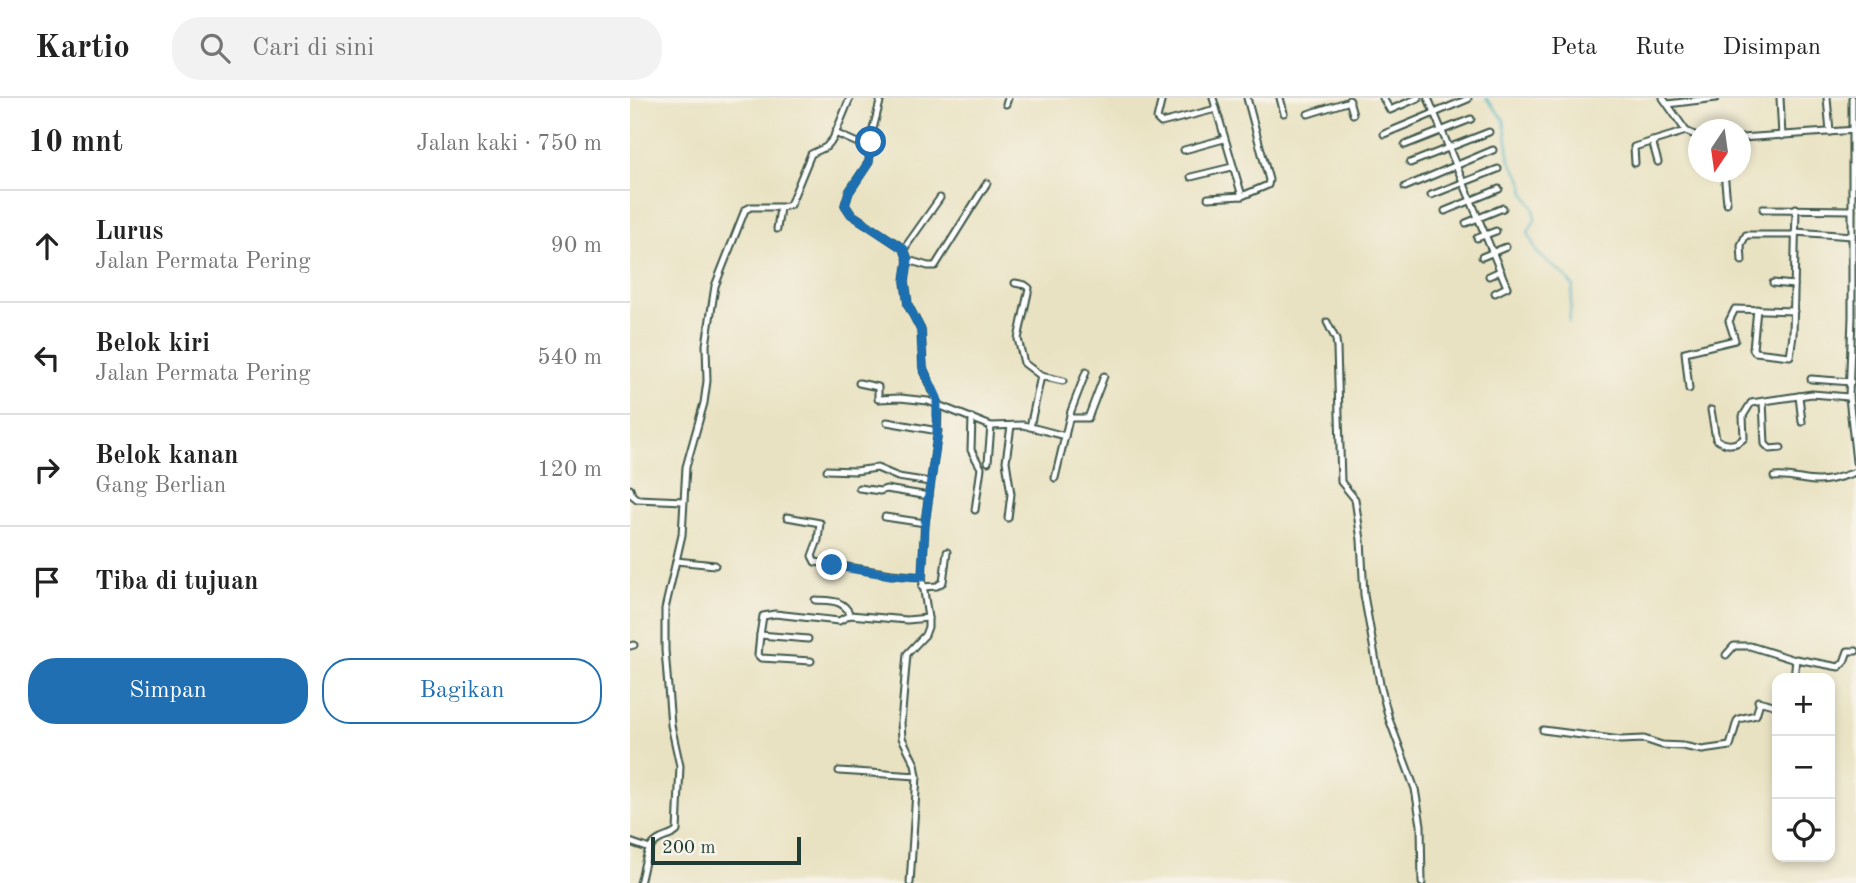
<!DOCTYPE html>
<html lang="id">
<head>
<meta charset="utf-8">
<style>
	:root { --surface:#fff; --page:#f2f2f2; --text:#222; --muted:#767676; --line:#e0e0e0; --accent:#1f6fb2 }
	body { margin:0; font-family:"Old Standard TT",serif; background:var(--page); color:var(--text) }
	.controls { position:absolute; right:21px; bottom:21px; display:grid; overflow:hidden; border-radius:14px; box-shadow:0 4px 10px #0003 }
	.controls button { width:63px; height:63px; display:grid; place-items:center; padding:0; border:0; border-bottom:2px solid var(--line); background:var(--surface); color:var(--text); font:35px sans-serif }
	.compass { position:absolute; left:1058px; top:21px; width:63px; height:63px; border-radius:50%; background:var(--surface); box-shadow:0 4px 10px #0003; rotate:193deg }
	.scale { position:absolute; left:21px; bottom:18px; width:150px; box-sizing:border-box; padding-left:7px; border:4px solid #1f3d34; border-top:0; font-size:19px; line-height:24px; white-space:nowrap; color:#1f3d34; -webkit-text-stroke:5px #f7f3e8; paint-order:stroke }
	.stop { position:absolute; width:21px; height:21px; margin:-16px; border:5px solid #1f6fb2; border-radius:50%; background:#fff }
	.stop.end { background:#1f6fb2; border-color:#fff; box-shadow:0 2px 7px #0008 }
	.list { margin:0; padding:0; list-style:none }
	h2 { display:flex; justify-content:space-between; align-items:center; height:91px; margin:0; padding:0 28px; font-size:30px }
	h2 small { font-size:23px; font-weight:400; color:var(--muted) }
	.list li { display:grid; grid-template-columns:46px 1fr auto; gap:21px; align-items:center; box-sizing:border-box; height:112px; padding:0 28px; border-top:2px solid var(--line) }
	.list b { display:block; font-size:26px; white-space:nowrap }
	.list p { margin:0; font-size:23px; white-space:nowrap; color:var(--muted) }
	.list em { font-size:23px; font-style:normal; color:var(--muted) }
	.actions { display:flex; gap:14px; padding:21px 28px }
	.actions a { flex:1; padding:16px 0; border:2px solid var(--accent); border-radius:28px; text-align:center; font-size:24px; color:var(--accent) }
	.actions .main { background:var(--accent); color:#fff }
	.icon { flex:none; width:38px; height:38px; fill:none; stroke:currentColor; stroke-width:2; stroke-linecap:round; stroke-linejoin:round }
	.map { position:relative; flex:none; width:1226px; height:785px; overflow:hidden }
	header { display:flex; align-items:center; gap:42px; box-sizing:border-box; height:98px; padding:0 35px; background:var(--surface); border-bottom:2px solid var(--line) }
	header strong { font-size:33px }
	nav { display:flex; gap:38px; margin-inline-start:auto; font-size:24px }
	.search { width:490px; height:63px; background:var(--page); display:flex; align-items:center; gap:18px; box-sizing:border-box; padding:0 24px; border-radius:28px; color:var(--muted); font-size:26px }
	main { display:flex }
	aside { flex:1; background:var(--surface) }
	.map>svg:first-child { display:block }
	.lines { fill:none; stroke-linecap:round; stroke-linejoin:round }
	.stream { stroke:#47b1c5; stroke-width:2 }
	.minor-casing { stroke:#3d5649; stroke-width:9 }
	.minor { stroke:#fff; stroke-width:5 }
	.route { stroke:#1f6fb2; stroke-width:9 }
</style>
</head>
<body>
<header>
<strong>Kartio</strong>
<div class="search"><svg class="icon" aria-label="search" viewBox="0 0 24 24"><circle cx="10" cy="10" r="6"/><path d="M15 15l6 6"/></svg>Cari di sini</div>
<nav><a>Peta</a><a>Rute</a><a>Disimpan</a></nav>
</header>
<main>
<aside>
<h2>10 mnt<small>Jalan kaki · 750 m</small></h2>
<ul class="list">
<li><svg class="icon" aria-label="ahead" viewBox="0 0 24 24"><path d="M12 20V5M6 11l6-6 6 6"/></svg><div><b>Lurus</b><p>Jalan Permata Pering</p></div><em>90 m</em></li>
<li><svg class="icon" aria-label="left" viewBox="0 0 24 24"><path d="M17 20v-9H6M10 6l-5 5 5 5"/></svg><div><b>Belok kiri</b><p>Jalan Permata Pering</p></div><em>540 m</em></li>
<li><svg class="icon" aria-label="right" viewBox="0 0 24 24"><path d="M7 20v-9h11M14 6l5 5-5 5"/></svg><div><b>Belok kanan</b><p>Gang Berlian</p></div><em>120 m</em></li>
<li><svg class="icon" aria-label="arrive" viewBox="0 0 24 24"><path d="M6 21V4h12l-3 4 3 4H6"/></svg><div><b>Tiba di tujuan</b></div></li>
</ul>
<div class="actions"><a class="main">Simpan</a><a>Bagikan</a></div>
</aside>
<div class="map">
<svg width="1226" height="785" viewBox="0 0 1226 785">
	<rect width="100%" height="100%" fill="#f7f3e8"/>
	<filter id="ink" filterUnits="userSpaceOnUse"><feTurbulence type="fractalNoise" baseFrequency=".0143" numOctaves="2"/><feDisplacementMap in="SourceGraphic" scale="14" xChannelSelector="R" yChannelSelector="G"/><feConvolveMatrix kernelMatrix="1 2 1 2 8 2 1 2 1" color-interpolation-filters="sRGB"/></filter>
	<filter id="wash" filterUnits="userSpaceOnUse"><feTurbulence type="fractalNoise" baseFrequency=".00686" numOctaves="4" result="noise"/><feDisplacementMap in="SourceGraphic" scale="28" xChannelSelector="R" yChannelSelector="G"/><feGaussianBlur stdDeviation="1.57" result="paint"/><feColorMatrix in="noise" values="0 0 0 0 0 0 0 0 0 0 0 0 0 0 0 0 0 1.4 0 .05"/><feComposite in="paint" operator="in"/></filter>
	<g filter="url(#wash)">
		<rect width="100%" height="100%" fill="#e9e2c2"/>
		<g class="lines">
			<path class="stream" d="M 856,0 L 874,22 L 880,63 L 891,80 L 896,97 L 904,110 L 905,122 L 898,134 L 907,155 L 933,176 L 943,188 L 939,224"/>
		</g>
	</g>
	<g filter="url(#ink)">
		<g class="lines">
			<g class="minor-casing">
				<g id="minor">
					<path d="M 251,0 L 241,39 L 239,64 L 219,94 L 215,107 L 221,116 L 274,151 L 278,162 L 275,183 L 278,207 L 291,232 L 293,270 L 308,306 L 307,339 L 295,425 L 292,479 L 298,520 L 298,529 L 295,537 L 277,556 L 271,625 L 272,640 L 285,666 L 287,678 L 280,785"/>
					<path d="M 532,0 L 527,21 L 531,25 L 586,11"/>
					<path d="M 583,0 L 612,98"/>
					<path d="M 650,0 L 654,15"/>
					<path d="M 753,0 L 760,12 L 788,0"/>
					<path d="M 798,0 L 877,189 L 865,195"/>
					<path d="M 1033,0 L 1056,33 L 1069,39"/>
					<path d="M 1150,0 L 1152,38"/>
					<path d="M 1197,0 L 1200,34"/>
					<path d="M 1222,0 L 1222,219 L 1219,299 L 1226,364"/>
					<path d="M 719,2 L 723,16"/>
					<path d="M 376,6 L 378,0"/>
					<path d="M 1038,6 L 1086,0"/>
					<path d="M 678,16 L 720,3"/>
					<path d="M 205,35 L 241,51"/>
					<path d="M 754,36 L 838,1"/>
					<path d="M 1111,40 L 1226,32"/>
					<path d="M 1022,43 L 1028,64"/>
					<path d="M 775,47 L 841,21"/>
					<path d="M 554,52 L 594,41"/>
					<path d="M 780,65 L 859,34"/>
					<path d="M 1005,65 L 1004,49 L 1056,33"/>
					<path d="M 1094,74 L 1097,105"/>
					<path d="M 561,79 L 602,69"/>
					<path d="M 775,89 L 863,52"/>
					<path d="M 801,97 L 868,71"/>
					<path d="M 578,100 L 612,98 L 638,87 L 639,82 L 617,0"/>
					<path d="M 1133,111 L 1222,112"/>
					<path d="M 815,113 L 869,91"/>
					<path d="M 836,125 L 873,110"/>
					<path d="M 147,131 L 150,110"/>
					<path d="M 1165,134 L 1222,138"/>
					<path d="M 847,140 L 866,133"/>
					<path d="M 274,151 L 310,100"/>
					<path d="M 852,159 L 876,149"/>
					<path d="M 278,162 L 298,168 L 305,168 L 357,85"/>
					<path d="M 1112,163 L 1111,147 L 1116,137 L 1165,137"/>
					<path d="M 859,178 L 870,173"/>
					<path d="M 385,185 L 395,187 L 399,190 L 388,241 L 394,265 L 411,278 L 433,283"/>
					<path d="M 1143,185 L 1164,187"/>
					<path d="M 1127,211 L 1123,251 L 1125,254 L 1160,258 L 1163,237 L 1166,110"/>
					<path d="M 697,224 L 706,242 L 707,250 L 711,384 L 725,401 L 731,442 L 734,497 L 750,586 L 759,621 L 785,691 L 791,727 L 792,785"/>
					<path d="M 1181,281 L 1221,284"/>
					<path d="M 229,285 L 248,289 L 248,301 L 270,300 L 298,303 L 361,328 L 393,327 L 435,338"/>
					<path d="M 1059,291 L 1055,254 L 1105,242 L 1099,223 L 1105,211 L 1164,213"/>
					<path d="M 1169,298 L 1172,324"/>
					<path d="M 1133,303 L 1135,346 L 1140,351 L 1151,350"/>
					<path d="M 1081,312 L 1086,341 C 1095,348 1106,348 1114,340 L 1113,318 L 1121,305 L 1182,296 L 1219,299"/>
					<path d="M 342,320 L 341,352 L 351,370 L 345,412"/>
					<path d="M 440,320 L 458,320 L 474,278"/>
					<path d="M 257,324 L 308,333"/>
					<path d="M 400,329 L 411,278"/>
					<path d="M 358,364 L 361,328"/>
					<path d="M 197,372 L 225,373 L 247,370 L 268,379 L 300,384"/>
					<path d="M 1144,379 C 1160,377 1172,383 1188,383 C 1201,383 1214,378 1226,374"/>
					<path d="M 425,380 L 441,313 L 456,274"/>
					<path d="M 229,390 L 250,393 L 256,391 L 299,398"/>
					<path d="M 0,391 L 2,397 L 7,401 L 54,403"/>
					<path d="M 157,419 L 190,425 L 188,442 L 182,458 L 185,464 L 261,476 L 292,479"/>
					<path d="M 255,419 L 295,425"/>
					<path d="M 378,420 L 381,396 L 376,363 L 381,328"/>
					<path d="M 46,463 L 85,467"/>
					<path d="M 292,489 L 307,488 L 313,484 L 317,454"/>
					<path d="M 185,502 C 200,503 214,501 220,517"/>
					<path d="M 130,537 L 128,557 L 131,560 L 181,563"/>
					<path d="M 178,541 L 130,537 L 133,518 L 145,516 L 209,523 L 220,517 L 277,522 L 298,520"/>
					<path d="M 0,548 L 4,547"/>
					<path d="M 1096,557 L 1104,548 L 1120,548 L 1165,562"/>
					<path d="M 1164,580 L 1166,561 L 1209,569 L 1214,564 L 1218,553 L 1226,553"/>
					<path d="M 1128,603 L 1147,608"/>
					<path d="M 913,632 L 991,642 L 1014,641 L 1032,647 L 1053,648 L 1072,652 L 1100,648 L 1107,623 L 1109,621 L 1126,617 L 1130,604"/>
					<path d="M 209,673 L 287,678"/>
					<path d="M 0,744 L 20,751"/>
					<path d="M 10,785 C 14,772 15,751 27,743 C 34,738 41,739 47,733 L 50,668 L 41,627 L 35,552 L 35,511 L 52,437 L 56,369 L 74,305 L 77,283 L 76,247 L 85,188 L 115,112 L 121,109 L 152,109 L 160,107 L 181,56 L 196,49 L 203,41 L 220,0"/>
				</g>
			</g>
			<use href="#minor" class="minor"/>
		</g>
	</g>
	<g class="lines" filter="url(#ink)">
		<path class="route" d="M 202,467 L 261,477 L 292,479 L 295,425 L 307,339 L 307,300 L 293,270 L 291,232 L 278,207 L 275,183 L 278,162 L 274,151 L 221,116 L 215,107 L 219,94 L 239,64 L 241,44"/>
	</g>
</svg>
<div class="controls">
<button>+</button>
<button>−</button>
<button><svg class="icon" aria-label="locate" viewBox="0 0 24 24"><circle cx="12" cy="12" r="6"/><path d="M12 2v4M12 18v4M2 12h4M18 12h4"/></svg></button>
</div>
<svg class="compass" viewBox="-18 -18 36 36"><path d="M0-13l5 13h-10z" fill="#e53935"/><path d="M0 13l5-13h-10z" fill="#767676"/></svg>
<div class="scale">200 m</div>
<div class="stop" style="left:241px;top:44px"></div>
<div class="stop end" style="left:202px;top:467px"></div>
</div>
</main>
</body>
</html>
